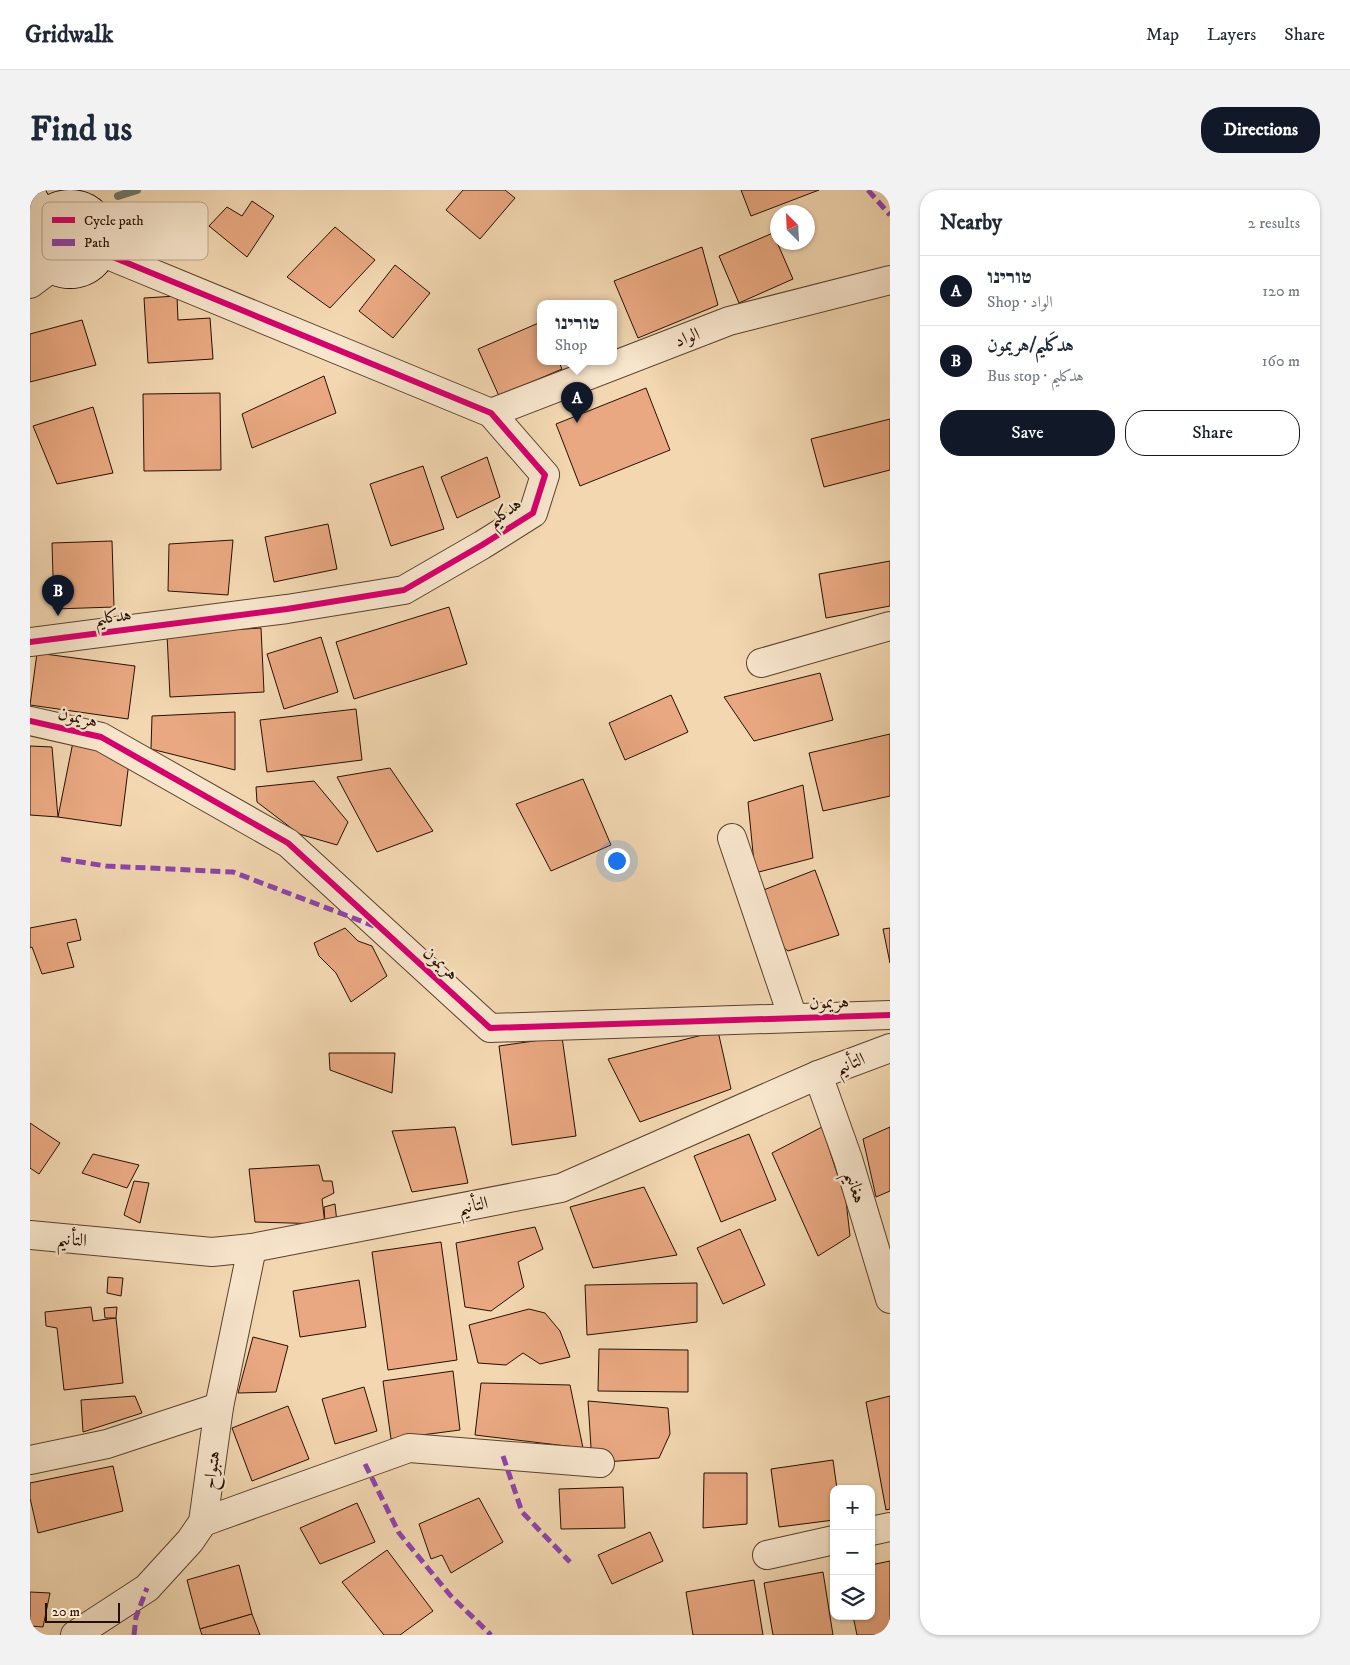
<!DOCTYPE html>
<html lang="en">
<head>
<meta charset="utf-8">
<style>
	:root { --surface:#fff; --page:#f2f2f3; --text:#1f2937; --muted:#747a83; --line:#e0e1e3; --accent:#111827 }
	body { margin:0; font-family:"IM FELL DW Pica",Amiri,"Frank Ruhl Libre",serif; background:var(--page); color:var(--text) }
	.controls { position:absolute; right:15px; bottom:15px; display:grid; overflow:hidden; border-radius:10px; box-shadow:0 1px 4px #0004 }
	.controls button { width:45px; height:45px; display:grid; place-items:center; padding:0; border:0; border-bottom:1px solid var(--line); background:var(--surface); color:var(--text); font:25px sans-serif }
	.compass { position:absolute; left:740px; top:15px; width:45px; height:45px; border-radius:50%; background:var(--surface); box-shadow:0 1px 4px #0004; rotate:336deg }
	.scale { position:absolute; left:15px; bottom:12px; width:75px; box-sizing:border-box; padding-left:5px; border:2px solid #270f00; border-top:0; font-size:14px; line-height:18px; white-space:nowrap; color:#270f00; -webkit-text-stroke:4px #f7e5cc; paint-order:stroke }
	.you { position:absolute; left:586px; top:670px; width:18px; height:18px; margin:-12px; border:4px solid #fff; border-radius:50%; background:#1a73e8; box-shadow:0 0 0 8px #1a73e833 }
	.badge { display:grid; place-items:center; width:32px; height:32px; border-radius:50%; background:var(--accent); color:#fff; font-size:16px; font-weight:700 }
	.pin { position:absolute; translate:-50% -41px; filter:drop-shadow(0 1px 2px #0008) }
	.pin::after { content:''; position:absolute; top:26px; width:18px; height:15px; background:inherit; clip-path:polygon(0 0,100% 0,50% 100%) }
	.popup { position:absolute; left:507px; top:110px; width:80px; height:65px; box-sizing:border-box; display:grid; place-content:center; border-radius:10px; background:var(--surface); filter:drop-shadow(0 1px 4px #0005); font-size:16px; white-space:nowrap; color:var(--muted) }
	.popup b { font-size:19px; color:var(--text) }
	.popup::after { content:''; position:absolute; left:50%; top:100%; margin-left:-10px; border:10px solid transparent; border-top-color:var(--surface) }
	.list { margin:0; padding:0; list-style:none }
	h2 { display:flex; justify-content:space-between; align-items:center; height:65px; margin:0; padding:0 20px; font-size:21px }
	h2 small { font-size:16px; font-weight:400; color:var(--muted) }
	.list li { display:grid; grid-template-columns:32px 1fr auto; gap:15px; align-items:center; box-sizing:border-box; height:70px; padding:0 20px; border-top:1px solid var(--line) }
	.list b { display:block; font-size:19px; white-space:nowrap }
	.list p { margin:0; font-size:16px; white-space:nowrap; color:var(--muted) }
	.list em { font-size:16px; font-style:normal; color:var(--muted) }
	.actions { display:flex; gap:10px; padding:15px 20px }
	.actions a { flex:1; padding:11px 0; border:1px solid var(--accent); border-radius:20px; text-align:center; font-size:18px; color:var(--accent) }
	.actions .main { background:var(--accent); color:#fff }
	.icon { flex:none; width:28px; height:28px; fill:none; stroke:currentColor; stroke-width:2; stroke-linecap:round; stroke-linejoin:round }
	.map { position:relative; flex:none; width:860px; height:1445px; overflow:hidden; border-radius:20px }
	header { display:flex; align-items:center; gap:30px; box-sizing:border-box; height:70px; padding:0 25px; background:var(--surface); border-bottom:1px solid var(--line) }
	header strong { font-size:24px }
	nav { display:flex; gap:28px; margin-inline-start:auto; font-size:18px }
	.intro { display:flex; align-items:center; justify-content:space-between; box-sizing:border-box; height:120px; padding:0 30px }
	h1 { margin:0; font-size:35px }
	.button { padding:12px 22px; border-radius:20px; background:var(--accent); color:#fff; font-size:18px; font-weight:700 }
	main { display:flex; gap:30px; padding:0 30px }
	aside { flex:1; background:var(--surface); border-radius:20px; box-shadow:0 1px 4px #0004 }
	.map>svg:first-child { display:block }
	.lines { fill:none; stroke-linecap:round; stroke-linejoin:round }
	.stream { stroke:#6d7667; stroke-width:8 }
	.building { fill:#e9a881; stroke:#270f00 }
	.minor-casing { stroke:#5a412c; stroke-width:30 }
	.tertiary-casing { stroke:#5a412c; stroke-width:30 }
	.secondary-casing { stroke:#270f00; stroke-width:30 }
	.minor { stroke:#f7e5cc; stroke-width:28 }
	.tertiary { stroke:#f7e5cc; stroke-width:28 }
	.secondary { stroke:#f7e5cc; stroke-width:28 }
	.quiet { stroke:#8e44ad; stroke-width:5; stroke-dasharray:10 5; stroke-linecap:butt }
	.cycleway-casing { stroke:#f7e5cc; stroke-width:9 }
	.cycleway { stroke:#d6006c; stroke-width:6 }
	.labels { text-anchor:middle; stroke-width:4.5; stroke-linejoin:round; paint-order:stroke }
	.street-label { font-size:18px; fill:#270f00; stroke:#f7e5cc }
	.key { fill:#f7e5cc; stroke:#b9a58f; stroke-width:1 }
	.key-label { font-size:14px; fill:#270f00 }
</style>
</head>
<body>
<header>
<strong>Gridwalk</strong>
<nav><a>Map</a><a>Layers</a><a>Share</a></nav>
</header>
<div class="intro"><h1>Find us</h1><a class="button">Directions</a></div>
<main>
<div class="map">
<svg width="860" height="1445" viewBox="0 0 860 1445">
	<rect width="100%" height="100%" fill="#f2d7b1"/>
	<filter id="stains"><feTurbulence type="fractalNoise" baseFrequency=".004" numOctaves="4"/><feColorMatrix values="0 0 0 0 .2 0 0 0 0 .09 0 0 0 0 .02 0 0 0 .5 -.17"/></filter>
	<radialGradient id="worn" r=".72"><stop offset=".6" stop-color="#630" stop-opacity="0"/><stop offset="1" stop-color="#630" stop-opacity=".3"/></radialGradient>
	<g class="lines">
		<path class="stream" d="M 88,6 L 107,0"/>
	</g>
	<g class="building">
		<path d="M 433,0 L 475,0 L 485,8 L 450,49 L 416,20 Z"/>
		<path d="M 711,0 L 789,0 L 721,26 Z"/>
		<path d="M 222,11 L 244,26 L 217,67 L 179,36 L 197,17 L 212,26 Z"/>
		<path d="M 305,37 L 345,70 L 300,118 L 257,87 Z"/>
		<path d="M 743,43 L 763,89 L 709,113 L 689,66 Z"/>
		<path d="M 672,57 L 688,115 L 608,148 L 584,91 Z"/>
		<path d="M 365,75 L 400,103 L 363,148 L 329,121 Z"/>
		<path d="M 147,106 L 148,130 L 180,128 L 183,169 L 118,173 L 114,108 Z"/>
		<path d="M 52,130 L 66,175 L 0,192 L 0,144 Z"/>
		<path d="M 511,132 L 511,172 L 529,172 L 532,179 L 469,206 L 448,159 Z"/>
		<path d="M 294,186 L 306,223 L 222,258 L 212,224 Z"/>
		<path d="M 616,198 L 640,260 L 550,296 L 526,234 Z"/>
		<path d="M 190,203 L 191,280 L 114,281 L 113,204 Z"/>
		<path d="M 63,217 L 83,283 L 27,294 L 3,236 Z"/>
		<path d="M 860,229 L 860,280 L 794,297 L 781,249 Z"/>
		<path d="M 457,267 L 470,307 L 427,328 L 411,287 Z"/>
		<path d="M 393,276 L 414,339 L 361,356 L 340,294 Z"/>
		<path d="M 298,334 L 307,379 L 244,392 L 235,347 Z"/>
		<path d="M 203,350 L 198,405 L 138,401 L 139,354 Z"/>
		<path d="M 82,351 L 84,417 L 24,419 L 22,353 Z"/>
		<path d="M 860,371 L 860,416 L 796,428 L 789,384 Z"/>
		<path d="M 419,417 L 437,474 L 324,509 L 306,452 Z"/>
		<path d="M 231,438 L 234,502 L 140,507 L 137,444 Z"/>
		<path d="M 291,447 L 308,502 L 254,519 L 237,464 Z"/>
		<path d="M 7,463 L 105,476 L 98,529 L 0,515 Z"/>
		<path d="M 790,483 L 803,530 L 724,551 L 694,507 Z"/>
		<path d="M 641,505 L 658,542 L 595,570 L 579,533 Z"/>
		<path d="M 326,519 L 332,570 L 237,582 L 230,530 Z"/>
		<path d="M 205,522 L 205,580 L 121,559 L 122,526 Z"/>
		<path d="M 860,544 L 860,606 L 793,621 L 779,563 Z"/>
		<path d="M 43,552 L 99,572 L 91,636 L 28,627 Z"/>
		<path d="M 0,556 L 22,557 L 28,627 L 0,625 Z"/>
		<path d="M 360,578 L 403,641 L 347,662 L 307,587 Z"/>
		<path d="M 553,589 L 581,655 L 521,681 L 486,614 Z"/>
		<path d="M 284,591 L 318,632 L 307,655 L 269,644 L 227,612 L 226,597 Z"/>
		<path d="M 773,595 L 783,668 L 725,683 L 718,612 Z"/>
		<path d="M 785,680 L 809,745 L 758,761 L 753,757 L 731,701 Z"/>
		<path d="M 46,729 L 51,750 L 37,753 L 44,777 L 12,784 L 2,757 L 0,758 L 0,738 Z"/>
		<path d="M 315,738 L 328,751 L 342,756 L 357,786 L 321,812 L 306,783 L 289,766 L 284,753 Z"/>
		<path d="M 860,738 L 860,773 L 853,739 Z"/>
		<path d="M 688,841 L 701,899 L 610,932 L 578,869 Z"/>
		<path d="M 532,847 L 546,946 L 482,955 L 469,856 Z"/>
		<path d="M 299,863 L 365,863 L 362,903 L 300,880 Z"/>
		<path d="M 0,933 L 30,953 L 9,984 L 0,978 Z"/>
		<path d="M 425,937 L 438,993 L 382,1002 L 362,941 Z"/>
		<path d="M 792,937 L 816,1011 L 820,1046 L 788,1066 L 742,963 Z"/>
		<path d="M 860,937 L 860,1001 L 846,1007 L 833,949 Z"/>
		<path d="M 719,944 L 746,1010 L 691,1032 L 664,966 Z"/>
		<path d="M 63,964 L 109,975 L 97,998 L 52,983 Z"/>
		<path d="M 289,975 L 293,991 L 302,991 L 304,1003 L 292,1009 L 295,1034 L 225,1032 L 219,979 Z"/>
		<path d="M 104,991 L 119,993 L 110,1033 L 94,1025 Z"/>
		<path d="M 614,997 L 647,1065 L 563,1078 L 540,1017 Z"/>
		<path d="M 305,1014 L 308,1042 L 295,1034 L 294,1017 Z"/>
		<path d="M 505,1037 L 513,1059 L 488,1072 L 494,1097 L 461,1121 L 435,1117 L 426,1053 Z"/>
		<path d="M 710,1039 L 735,1095 L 693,1114 L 667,1058 Z"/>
		<path d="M 411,1052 L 427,1170 L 358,1180 L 342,1062 Z"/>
		<path d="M 78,1087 L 93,1088 L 91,1106 L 77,1103 Z"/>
		<path d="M 329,1090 L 336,1137 L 270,1147 L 263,1101 Z"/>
		<path d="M 667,1093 L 667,1132 L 557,1145 L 555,1095 Z"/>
		<path d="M 61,1117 L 63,1131 L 86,1128 L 93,1193 L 34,1200 L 27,1138 L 16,1136 L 15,1122 Z"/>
		<path d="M 87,1117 L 86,1128 L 75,1128 L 74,1118 Z"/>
		<path d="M 499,1119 L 515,1123 L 530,1141 L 540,1167 L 510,1174 L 493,1163 L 476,1175 L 448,1173 L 439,1135 Z"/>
		<path d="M 223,1147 L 258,1156 L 246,1202 L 208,1203 Z"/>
		<path d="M 569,1159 L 658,1160 L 658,1202 L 568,1201 Z"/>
		<path d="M 423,1181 L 430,1240 L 361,1249 L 353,1191 Z"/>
		<path d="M 451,1193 L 540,1195 L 553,1258 L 445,1245 Z"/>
		<path d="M 334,1197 L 347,1241 L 305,1254 L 292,1209 Z"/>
		<path d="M 105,1206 L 112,1223 L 53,1242 L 51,1210 Z"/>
		<path d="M 860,1206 L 860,1319 L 856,1320 L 836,1212 Z"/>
		<path d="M 558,1211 L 638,1218 L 640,1244 L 629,1268 L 562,1273 Z"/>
		<path d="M 258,1216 L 279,1269 L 222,1291 L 202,1238 Z"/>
		<path d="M 803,1270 L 807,1299 L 804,1299 L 804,1330 L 749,1337 L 741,1279 Z"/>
		<path d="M 83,1276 L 93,1321 L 8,1343 L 0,1308 L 0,1293 Z"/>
		<path d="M 674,1283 L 717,1283 L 717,1334 L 673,1338 Z"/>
		<path d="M 593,1297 L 595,1338 L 531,1339 L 529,1299 Z"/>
		<path d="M 449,1308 L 473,1352 L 421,1383 L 412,1365 L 401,1369 L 389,1334 Z"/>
		<path d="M 327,1313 L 345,1352 L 290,1374 L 270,1338 Z"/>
		<path d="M 620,1342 L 633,1371 L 582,1394 L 568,1365 Z"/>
		<path d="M 357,1360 L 403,1421 L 370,1445 L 354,1445 L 312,1392 Z"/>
		<path d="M 860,1371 L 860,1445 L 827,1445 L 823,1426 L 841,1426 L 841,1375 Z"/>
		<path d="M 209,1375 L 222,1424 L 170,1439 L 157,1390 Z"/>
		<path d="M 793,1382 L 803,1445 L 743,1445 L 734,1393 Z"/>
		<path d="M 724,1390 L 733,1445 L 663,1445 L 656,1402 Z"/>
		<path d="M 0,1402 L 20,1403 L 13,1437 L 0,1436 Z"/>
		<path d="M 222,1424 L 230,1445 L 172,1445 L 170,1439 Z"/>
	</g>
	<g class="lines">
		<g class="minor-casing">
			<g id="minor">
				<path d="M 461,223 L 699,131 L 860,90"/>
				<path d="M 731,473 L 860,436"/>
				<path d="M 0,531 L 71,547 L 258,653 L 460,838 L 860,825"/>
				<path d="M 702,648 L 763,828"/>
				<path d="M 788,885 L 818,969 L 860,1109"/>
				<path d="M 0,1045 L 182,1062 L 222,1058 L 531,998 L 788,885 L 860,858"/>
				<path d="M 0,1270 L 77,1254 L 189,1217"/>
				<path d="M 173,1332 L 379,1258 L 570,1273"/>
				<path d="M 841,1341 L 860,1337"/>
				<path d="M 737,1365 L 804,1350"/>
				<path d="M 45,1445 L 117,1398 L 160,1351 L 173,1332 L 189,1217 L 222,1058"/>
			</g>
		</g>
		<g class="tertiary-casing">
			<g id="tertiary">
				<path d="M 0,94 L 20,79"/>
				<path d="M 0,452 L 257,419 L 374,400 L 452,355 L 503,323 L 515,285 L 461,223 L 73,63"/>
			</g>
		</g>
		<g class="secondary-casing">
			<g id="secondary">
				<path d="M 0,2 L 13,25"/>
				<circle cx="40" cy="49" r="35"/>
			</g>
		</g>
		<use href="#minor" class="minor"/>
		<use href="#tertiary" class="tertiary"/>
		<use href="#secondary" class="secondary"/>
		<g class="quiet">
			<path d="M 838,0 L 860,25"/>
			<path d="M 31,669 L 76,676 L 203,682 L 344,736"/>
			<path d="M 473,1266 L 492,1322 L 540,1372"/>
			<path d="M 335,1274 L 369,1343 L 420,1405 L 461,1445"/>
			<path d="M 104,1445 L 106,1427 L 117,1398"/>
		</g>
		<g class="cycleway-casing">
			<g id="cycleway">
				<path d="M 0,452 L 257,419 L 374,400 L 452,355 L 503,323 L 515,285 L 461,223 L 73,63"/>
				<path d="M 0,531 L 71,547 L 258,653 L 460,838 L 860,825"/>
			</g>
		</g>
		<use href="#cycleway" class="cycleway"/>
	</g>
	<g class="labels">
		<g class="street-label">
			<text transform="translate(657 147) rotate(-21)" y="6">الواد</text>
			<text transform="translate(474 322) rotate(-36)" y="6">هدكليم</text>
			<text transform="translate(83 426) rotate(-7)" y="6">هدكليم</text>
			<text transform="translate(48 527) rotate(13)" y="6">هريمون</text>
			<text transform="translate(411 773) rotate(42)" y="6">هريمون</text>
			<text transform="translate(799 812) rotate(-2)" y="6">هريمون</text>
			<text transform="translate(820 873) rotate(-21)" y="6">التأنيم</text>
			<text transform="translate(826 997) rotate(73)" y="6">هغانيم</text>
			<text transform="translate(443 1015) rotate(-11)" y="6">التأنيم</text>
			<text transform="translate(42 1049) rotate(5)" y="6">التأنيم</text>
			<text transform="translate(181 1280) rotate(-82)" y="6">هتبواح</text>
		</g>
	</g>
	<rect x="12" y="12" width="166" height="58" rx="8" class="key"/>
	<rect x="22" y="27" width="23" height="6" fill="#d6006c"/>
	<rect x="22" y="49" width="23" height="7" fill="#8e44ad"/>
	<g class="key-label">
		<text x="54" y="35">Cycle path</text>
		<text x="54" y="57">Path</text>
	</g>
	<rect width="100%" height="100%" filter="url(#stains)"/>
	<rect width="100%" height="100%" fill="url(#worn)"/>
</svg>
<div class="controls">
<button>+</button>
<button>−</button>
<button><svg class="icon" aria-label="layers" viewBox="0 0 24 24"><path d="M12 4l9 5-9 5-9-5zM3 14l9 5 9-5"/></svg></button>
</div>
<svg class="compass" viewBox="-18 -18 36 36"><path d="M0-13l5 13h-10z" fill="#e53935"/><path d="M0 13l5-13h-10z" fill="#747a83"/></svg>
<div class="scale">20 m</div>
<div class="you"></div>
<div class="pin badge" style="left:547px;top:233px">A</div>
<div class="popup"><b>טורינו</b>Shop</div>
<div class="pin badge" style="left:28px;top:426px">B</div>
</div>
<aside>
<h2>Nearby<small>2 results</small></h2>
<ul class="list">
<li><span class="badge">A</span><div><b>טורינו</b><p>Shop · الواد</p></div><em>120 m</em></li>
<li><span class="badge">B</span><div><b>هدكَليم/هريمون</b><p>Bus stop · هدكليم</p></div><em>160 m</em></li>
</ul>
<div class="actions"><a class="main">Save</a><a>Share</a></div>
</aside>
</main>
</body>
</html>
